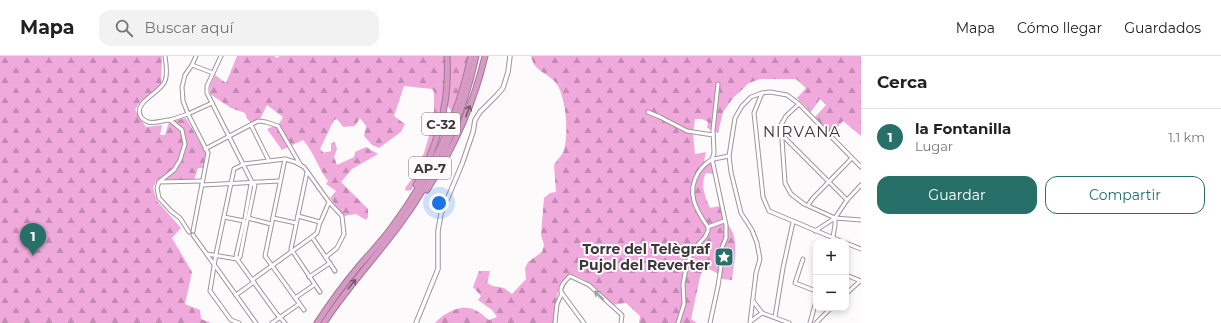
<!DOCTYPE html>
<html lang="es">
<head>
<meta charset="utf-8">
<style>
	:root { --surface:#fff; --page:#f2f2f2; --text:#202124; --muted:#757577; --line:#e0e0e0; --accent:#27706a }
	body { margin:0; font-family:Montserrat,sans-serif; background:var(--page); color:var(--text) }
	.controls { position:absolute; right:12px; bottom:12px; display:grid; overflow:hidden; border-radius:8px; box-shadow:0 2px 6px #0003 }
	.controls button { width:36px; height:36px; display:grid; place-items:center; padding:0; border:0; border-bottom:1px solid var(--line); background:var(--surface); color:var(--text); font:20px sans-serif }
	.you { position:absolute; left:439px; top:147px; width:14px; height:14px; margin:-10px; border:3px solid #fff; border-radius:50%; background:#1a73e8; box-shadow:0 0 0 6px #1a73e833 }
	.badge { display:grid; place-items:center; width:26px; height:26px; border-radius:50%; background:var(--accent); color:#fff; font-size:13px; font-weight:700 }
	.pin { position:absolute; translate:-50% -33px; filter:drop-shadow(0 1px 2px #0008) }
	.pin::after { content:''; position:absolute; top:21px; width:14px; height:12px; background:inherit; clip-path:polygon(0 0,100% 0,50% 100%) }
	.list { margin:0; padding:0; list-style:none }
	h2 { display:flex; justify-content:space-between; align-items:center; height:52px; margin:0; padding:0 16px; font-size:17px }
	h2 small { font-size:13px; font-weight:400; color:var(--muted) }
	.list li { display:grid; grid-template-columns:26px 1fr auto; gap:12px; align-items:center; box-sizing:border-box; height:56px; padding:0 16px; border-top:1px solid var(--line) }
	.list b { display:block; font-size:15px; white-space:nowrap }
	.list p { margin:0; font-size:13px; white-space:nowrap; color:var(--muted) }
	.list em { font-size:13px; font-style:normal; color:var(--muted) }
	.actions { display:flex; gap:8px; padding:12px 16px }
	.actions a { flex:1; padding:9px 0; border:1px solid var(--accent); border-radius:12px; text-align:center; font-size:14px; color:var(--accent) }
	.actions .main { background:var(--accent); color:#fff }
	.icon { flex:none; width:22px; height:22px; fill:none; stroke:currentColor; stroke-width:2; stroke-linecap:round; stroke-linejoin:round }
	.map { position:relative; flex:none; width:861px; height:267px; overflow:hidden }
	header { display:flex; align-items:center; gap:24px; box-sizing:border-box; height:56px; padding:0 20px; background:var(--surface); border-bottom:1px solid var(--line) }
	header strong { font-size:19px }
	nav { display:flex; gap:22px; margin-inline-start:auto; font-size:14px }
	.search { width:280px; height:36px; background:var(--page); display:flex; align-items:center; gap:10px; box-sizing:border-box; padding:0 14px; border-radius:12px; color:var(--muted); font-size:15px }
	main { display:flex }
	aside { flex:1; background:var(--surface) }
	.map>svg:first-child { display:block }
	.forest { fill:url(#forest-firs) }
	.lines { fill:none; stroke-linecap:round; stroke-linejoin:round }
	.minor-casing { stroke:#a1929c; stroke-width:5 }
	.tertiary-casing { stroke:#a1929c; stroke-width:5.5 }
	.motorway-casing { stroke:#a17795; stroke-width:7 }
	.minor { stroke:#fff; stroke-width:3 }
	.tertiary { stroke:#fff; stroke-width:3.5 }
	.motorway { stroke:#d79ac5; stroke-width:5 }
	.oneway { stroke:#735a6b }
	.oneway2 { stroke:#9e9b9d }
	.labels { text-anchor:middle; stroke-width:4; stroke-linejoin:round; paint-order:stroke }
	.shield { fill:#fdfafc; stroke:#777275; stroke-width:1 }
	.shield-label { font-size:13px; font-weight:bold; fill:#3d373b }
	.poi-label { font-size:14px; font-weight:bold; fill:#3d373b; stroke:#fdfafc; text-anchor:end }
	.neighbourhood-label { font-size:15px; letter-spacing:1px; fill:#3d373b; stroke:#fdfafc }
</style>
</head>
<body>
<header>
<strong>Mapa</strong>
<div class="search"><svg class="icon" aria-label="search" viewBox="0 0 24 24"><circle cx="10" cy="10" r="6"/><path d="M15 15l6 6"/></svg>Buscar aquí</div>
<nav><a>Mapa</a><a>Cómo llegar</a><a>Guardados</a></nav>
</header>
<main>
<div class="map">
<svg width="861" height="267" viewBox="0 0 861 267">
	<defs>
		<pattern id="forest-firs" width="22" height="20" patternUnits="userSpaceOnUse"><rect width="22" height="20" fill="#efa9db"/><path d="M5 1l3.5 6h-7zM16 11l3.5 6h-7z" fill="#c38ab3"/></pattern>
	</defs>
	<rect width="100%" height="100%" fill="#fdfafc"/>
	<g class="forest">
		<path d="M 0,0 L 162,0 L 161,29 L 140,46 L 135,54 L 146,71 L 162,69 L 160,79 L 165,79 L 169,66 L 186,62 L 206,97 L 203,112 L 198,112 L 194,124 L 158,123 L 153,131 L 157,145 L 181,172 L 172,182 L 192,216 L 185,248 L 200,254 L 201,263 L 211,267 L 0,267 Z"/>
		<path d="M 237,0 L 274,0 L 278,2 L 279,0 L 468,0 L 462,23 L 452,56 L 444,45 L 433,92 L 411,134 L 406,135 L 405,132 L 411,124 L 418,107 L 424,97 L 434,62 L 434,36 L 432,33 L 404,30 L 394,60 L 405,68 L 401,76 L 379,92 L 372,89 L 364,80 L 366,70 L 360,62 L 355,70 L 343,71 L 337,63 L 334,64 L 320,93 L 324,97 L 331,95 L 331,87 L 335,86 L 337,93 L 334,101 L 337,109 L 354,101 L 355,96 L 366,91 L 378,98 L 352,113 L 341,126 L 368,153 L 368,161 L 366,164 L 356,158 L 344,160 L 330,142 L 336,135 L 326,128 L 328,125 C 318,112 314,96 303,84 L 282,94 L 267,73 L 279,68 L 283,61 L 267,49 L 260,63 L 251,67 L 247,62 L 245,57 L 231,52 L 210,38 L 210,30 L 215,19 L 226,27 Z"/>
		<path d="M 531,0 L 861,0 L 861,80 L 843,65 L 831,78 L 814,62 L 826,49 L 820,43 L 811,56 L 797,42 L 806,32 L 796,23 L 760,23 L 749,27 L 733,42 L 723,56 L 718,77 L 707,72 L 708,66 L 702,63 L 695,63 L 693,78 L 695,98 L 706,96 L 704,105 L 711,107 L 714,118 L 706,117 C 700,128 705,141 710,152 L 720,150 L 723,164 C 742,178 734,204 732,224 L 722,223 L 717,217 L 704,211 L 700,221 L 691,263 L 697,267 L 639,267 L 640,260 L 626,247 L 613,249 C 600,237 588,221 569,218 L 562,226 L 557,240 L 554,267 L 435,267 C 443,258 459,248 473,253 C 478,255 484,260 489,264 L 497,261 L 492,254 L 478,244 L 481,240 L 473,231 L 479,215 L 490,215 L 487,227 L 493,230 L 504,232 L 512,238 L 526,223 L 525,212 L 528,206 L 542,196 L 544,189 L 541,179 L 544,142 L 550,137 L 556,136 L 554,109 C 557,104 563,98 564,94 C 569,77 566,40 556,27 C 547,16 534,16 531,0 Z"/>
	</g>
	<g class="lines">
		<g class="minor-casing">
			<g id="minor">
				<path d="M 165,0 C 166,7 168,18 165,25 C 161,37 132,46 141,61 C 142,63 146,65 148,66 C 155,68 163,64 170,64 L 182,74 L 185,88 L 180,104 L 174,114 L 159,126 L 157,132 L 159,142 L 171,155 L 180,162 L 189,176"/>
				<path d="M 221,0 L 207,30 L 207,37 L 253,128 L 255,129 L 248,163"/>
				<path d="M 192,9 L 213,17"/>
				<path d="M 762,37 L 754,57 L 763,141 L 769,155 L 843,186"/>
				<path d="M 799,48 L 786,60 L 781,69 L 785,127 L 791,138 L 804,148 L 835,162 L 861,164"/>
				<path d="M 648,56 L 660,61 L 687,75 L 713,79"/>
				<path d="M 170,64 L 188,58 L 212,47"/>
				<path d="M 251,69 L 269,105"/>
				<path d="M 781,78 L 847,144"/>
				<path d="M 205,93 L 258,65 L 266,66 L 278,70 L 300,108"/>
				<path d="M 285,103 L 265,200 L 304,254"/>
				<path d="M 307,116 L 291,193 L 320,236"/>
				<path d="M 159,126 L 202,125"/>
				<path d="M 202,129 L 280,125"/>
				<path d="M 329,146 L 321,165 L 320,166 L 317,177 L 312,181 L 335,215"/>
				<path d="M 808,149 L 813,142 L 852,102"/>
				<path d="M 298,160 L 320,166"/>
				<path d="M 224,161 L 244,165"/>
				<path d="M 245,162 L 251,128 L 253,128"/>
				<path d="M 248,162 L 271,168"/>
				<path d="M 273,162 L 296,167"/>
				<path d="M 708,171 C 696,154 686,137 698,117 C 702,111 707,105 714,103 C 719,102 724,101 729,100"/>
				<path d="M 708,171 L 724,165"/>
				<path d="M 193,175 L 208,97 L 188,58 L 183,45 L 182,31 L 185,19 L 192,9 L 196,0"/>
				<path d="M 815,175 L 835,162 L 847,144 L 861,129"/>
				<path d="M 193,179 L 256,267"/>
				<path d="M 833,181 L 835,169 L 835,162"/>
				<path d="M 846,187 L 861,193"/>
				<path d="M 207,198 L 237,203 L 276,257 L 285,267"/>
				<path d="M 237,203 L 240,201 L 247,165"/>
				<path d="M 237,203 L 236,200 L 244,165"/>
				<path d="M 803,203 L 795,227 L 816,235"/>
				<path d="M 846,219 L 861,225"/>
				<path d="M 309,221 L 330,207"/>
				<path d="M 252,224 L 312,181"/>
				<path d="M 846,238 L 860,225"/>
				<path d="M 236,239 L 254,226"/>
				<path d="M 295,242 L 314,229"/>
				<path d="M 753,245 L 762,257 L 789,267"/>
				<path d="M 775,261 L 783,212 L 793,166"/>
				<path d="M 751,265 L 762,257"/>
				<path d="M 239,267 L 231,264 L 210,235 L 216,198 L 234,113 L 244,108 L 285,103 L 295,106 L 304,111 L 329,146 L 342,160 L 344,178 L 337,192 L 326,201"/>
				<path d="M 272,267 L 299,248"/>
				<path d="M 555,267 L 557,248 L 562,237"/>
				<path d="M 584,267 L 561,236 C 560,229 566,224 570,220 L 589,229 L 622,259 L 621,267"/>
				<path d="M 678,267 L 684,248 L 683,228 L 686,212 L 692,195 L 705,181 L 708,175 L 708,171"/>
				<path d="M 710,267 L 718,230 L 721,210 L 718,201 L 726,182 L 726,169 L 712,103 L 714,97 L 713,74 L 718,28"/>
				<path d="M 750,267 L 756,217 L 760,203 L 757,187 L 752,174 L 741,157 L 731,116 L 729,100 L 735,62 L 742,50 L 751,41 L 762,37 L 770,36 L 787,39 L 799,48 L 861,111"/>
				<path d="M 810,267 L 816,245"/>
				<path d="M 816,267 L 831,252"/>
			</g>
		</g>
		<g class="tertiary-casing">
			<path id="tertiary" d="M 416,267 L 438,213 L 438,175 L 441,158 L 462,108 L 473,76 L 475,64 L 480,56 L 497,39 L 503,32 L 508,16 L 510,0"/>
		</g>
		<g class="motorway-casing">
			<g id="motorway">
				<path d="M 416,129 C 438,89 450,46 447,0"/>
				<path d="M 427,134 C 453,93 474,48 485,0"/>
				<path d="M 317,267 C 330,247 344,228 359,210 C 370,197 382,185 392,171 C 430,120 458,62 471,0"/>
				<path d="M 324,267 C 346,233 374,203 398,171 C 436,120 463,61 476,0"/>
			</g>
		</g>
		<use href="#minor" class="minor"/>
		<use href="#tertiary" class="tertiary"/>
		<use href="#motorway" class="motorway"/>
	</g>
	<defs><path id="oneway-shaft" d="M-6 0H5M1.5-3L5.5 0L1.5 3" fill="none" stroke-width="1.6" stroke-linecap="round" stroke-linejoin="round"/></defs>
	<g class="oneway">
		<use href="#oneway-shaft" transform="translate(468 55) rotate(-69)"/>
		<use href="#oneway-shaft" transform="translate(352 228) rotate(-51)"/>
	</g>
	<use class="oneway2" href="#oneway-shaft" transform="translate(599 239) rotate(-136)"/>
	<defs>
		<g id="sight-square" transform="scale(1)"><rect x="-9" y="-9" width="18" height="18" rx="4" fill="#27706a" stroke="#fdfafc"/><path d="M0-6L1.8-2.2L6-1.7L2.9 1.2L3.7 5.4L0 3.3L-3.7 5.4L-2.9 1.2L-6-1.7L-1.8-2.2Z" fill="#fff"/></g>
	</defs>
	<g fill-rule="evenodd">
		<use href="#sight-square" x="724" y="201"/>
	</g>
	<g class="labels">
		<g class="shield">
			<rect x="422" y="57" width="38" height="22" rx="3"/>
			<rect x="409" y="101" width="42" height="22" rx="3"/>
		</g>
		<g class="shield-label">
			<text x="441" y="73">C-32</text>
			<text x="430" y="117">AP-7</text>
		</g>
		<g class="poi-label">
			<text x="710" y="198">Torre del Telègraf<tspan x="710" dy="16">Pujol del Reverter</tspan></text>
		</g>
		<g class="neighbourhood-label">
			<text x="802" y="81">NIRVANA</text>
		</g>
	</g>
</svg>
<div class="controls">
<button>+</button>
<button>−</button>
</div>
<div class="you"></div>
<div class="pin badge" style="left:33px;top:200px">1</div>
</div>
<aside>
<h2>Cerca<small></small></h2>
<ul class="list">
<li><span class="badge">1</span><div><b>la Fontanilla</b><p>Lugar</p></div><em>1.1 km</em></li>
</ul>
<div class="actions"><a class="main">Guardar</a><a>Compartir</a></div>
</aside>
</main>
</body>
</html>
